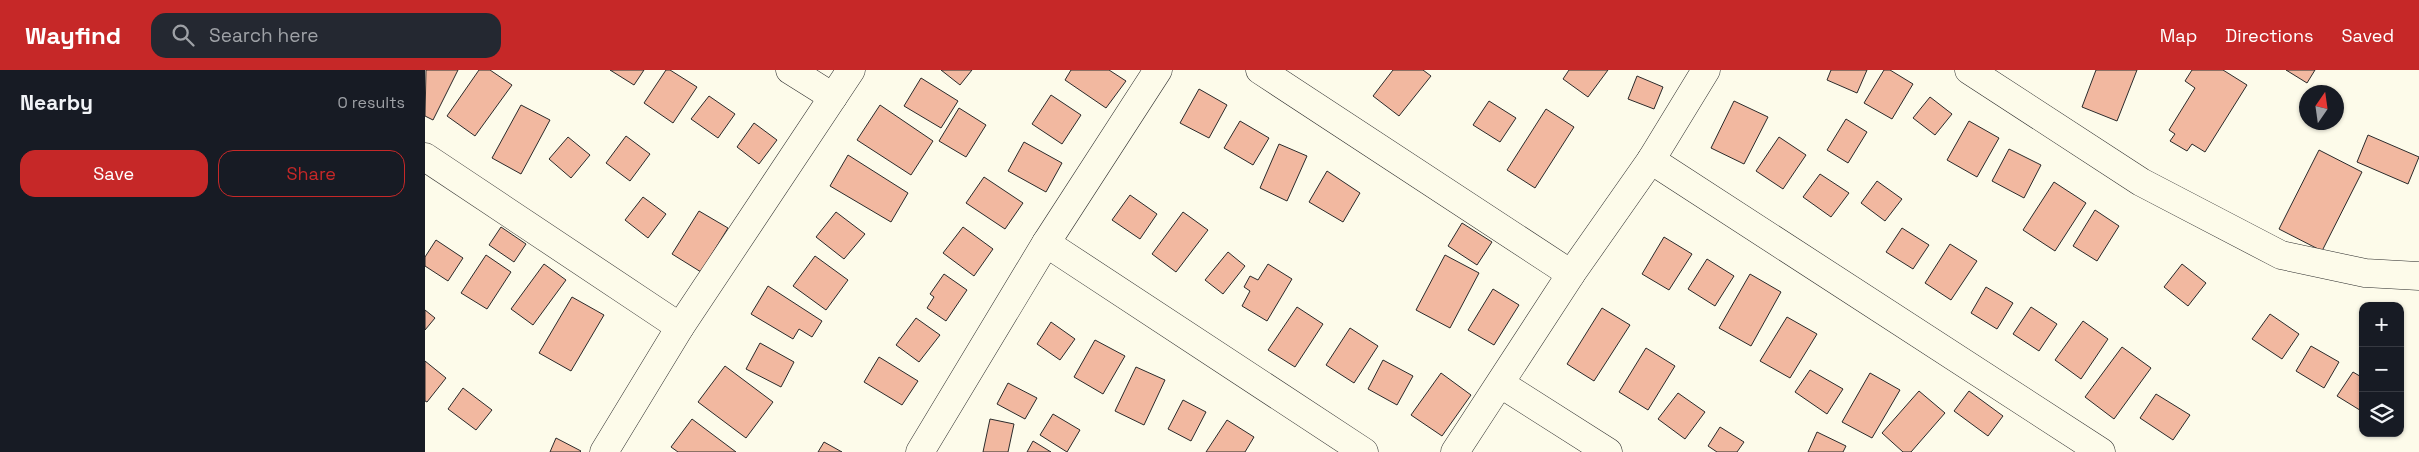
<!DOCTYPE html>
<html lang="en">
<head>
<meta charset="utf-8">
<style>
	:root { --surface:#171b24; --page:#242831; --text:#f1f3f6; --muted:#9ea1a6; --line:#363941; --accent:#c62828 }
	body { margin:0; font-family:"Space Grotesk",sans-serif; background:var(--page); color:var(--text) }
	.controls { position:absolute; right:15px; bottom:15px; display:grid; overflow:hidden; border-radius:10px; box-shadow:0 1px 4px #0004 }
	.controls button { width:45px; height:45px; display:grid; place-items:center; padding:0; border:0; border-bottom:1px solid var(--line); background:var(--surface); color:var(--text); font:25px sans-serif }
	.compass { position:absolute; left:1874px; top:15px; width:45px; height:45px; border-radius:50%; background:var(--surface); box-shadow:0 1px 4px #0004; rotate:13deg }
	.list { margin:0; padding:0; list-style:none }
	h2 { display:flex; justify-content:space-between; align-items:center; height:65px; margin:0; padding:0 20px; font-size:21px }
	h2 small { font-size:16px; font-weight:400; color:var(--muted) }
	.actions { display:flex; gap:10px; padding:15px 20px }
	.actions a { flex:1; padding:11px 0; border:1px solid var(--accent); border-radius:15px; text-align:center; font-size:18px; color:var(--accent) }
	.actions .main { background:var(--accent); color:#fff }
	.icon { flex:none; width:28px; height:28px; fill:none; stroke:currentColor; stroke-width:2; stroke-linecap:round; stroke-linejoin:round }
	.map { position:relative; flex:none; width:1994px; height:382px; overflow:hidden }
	header { display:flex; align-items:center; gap:30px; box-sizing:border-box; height:70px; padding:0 25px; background:var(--accent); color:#fff }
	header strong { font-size:24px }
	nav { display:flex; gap:28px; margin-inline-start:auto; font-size:18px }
	.search { width:350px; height:45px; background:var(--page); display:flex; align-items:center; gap:12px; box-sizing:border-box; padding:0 18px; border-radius:15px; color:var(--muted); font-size:19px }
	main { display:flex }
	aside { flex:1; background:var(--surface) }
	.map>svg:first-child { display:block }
	.building { fill:#f2b8a0; stroke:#2b2b2b }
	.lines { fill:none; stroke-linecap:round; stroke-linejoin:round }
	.minor-casing { stroke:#2b2b2b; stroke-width:29 }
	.minor { stroke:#fdfbea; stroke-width:28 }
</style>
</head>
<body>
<header>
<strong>Wayfind</strong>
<div class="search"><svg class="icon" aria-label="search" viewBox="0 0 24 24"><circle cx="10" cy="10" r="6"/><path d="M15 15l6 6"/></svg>Search here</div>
<nav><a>Map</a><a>Directions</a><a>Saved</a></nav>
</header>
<main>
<aside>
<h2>Nearby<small>0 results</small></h2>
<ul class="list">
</ul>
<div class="actions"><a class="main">Save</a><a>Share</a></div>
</aside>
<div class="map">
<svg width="1994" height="382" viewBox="0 0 1994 382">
	<rect width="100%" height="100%" fill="#fdfbea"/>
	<g class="building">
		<path d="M 1,0 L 33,0 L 8,50 L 0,46 Z"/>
		<path d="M 54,0 L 65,0 L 87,15 L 50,66 L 22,46 Z"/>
		<path d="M 185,0 L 219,0 L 209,15 Z"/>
		<path d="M 241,0 L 245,0 L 272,17 L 248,53 L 219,33 Z"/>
		<path d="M 516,0 L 547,0 L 535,15 Z"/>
		<path d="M 646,0 L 684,0 L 701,11 L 681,38 L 640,10 Z"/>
		<path d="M 968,0 L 998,0 L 1006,6 L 974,46 L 948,26 Z"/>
		<path d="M 1144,0 L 1183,0 L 1163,27 L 1138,9 Z"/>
		<path d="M 1406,0 L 1442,0 L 1432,23 L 1402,10 Z"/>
		<path d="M 1459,0 L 1465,0 L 1488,14 L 1467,49 L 1439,33 Z"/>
		<path d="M 1671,0 L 1712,0 L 1692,51 L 1657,37 Z"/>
		<path d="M 1767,0 L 1798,0 L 1822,15 L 1780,82 L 1767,74 L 1762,81 L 1745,71 L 1750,64 L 1744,60 L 1770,18 L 1760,11 Z"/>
		<path d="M 1861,0 L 1890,0 L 1882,13 Z"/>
		<path d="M 1212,6 L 1238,17 L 1229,39 L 1203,29 Z"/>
		<path d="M 496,8 L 533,31 L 516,58 L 479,36 Z"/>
		<path d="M 774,19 L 802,35 L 784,68 L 755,53 Z"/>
		<path d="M 626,25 L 656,45 L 637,74 L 607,54 Z"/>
		<path d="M 284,26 L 310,44 L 293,68 L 266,49 Z"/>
		<path d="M 1505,27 L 1527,44 L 1510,65 L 1488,48 Z"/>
		<path d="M 1064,31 L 1091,48 L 1075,72 L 1048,55 Z"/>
		<path d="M 1309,31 L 1343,47 L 1319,94 L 1286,78 Z"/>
		<path d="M 96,35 L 125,50 L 96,104 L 67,88 Z"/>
		<path d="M 455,35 L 508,71 L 486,105 L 432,70 Z"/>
		<path d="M 534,38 L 561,55 L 541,87 L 514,71 Z"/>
		<path d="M 1121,39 L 1149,57 L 1110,118 L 1082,100 Z"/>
		<path d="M 1421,49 L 1442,62 L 1423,93 L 1402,80 Z"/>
		<path d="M 815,51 L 844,68 L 828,95 L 799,78 Z"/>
		<path d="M 1544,51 L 1574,68 L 1552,107 L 1522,90 Z"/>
		<path d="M 329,53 L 352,70 L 334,94 L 312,77 Z"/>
		<path d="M 1943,65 L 1994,87 L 1983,114 L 1932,92 Z"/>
		<path d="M 201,66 L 225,84 L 205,111 L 181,93 Z"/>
		<path d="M 143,67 L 165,85 L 146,108 L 124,89 Z"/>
		<path d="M 1354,67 L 1381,85 L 1358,119 L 1331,101 Z"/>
		<path d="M 599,72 L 637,93 L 621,122 L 583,101 Z"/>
		<path d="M 854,74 L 882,86 L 862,131 L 835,118 Z"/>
		<path d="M 1584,79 L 1616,95 L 1599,128 L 1567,111 Z"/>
		<path d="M 1894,80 L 1937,102 L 1897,181 L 1854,159 Z"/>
		<path d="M 423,85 L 483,123 L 466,152 L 405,116 Z"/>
		<path d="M 902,101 L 935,123 L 918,152 L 884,132 Z"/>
		<path d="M 1395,104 L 1424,123 L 1406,147 L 1378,127 Z"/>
		<path d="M 559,107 L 598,133 L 580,159 L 541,133 Z"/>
		<path d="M 1452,111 L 1477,129 L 1460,151 L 1436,133 Z"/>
		<path d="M 1629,112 L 1661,133 L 1630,181 L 1598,160 Z"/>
		<path d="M 705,125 L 732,144 L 715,169 L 687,150 Z"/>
		<path d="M 218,127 L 241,144 L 223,168 L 200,150 Z"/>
		<path d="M 1670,140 L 1694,156 L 1672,191 L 1648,176 Z"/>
		<path d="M 274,141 L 303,158 L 276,202 L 247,184 Z"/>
		<path d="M 411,142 L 440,164 L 419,189 L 391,167 Z"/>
		<path d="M 758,142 L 783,160 L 751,202 L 727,184 Z"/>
		<path d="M 1037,153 L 1067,172 L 1052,195 L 1023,176 Z"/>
		<path d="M 76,157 L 101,174 L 89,192 L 64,175 Z"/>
		<path d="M 538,157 L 568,179 L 549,206 L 518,183 Z"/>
		<path d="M 1477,158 L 1504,175 L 1488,199 L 1461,182 Z"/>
		<path d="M 1239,167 L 1267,184 L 1244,220 L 1217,204 Z"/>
		<path d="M 11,170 L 38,188 L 23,211 L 0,196 L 0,187 Z"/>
		<path d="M 1525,174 L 1552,191 L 1526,230 L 1500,213 Z"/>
		<path d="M 803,182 L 820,196 L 798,224 L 780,210 Z"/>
		<path d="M 61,185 L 86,202 L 62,239 L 36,223 Z"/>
		<path d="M 1020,185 L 1054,203 L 1025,258 L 991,240 Z"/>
		<path d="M 390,186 L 423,210 L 401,240 L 368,216 Z"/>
		<path d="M 1282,189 L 1309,206 L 1290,236 L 1263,219 Z"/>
		<path d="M 119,194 L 141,210 L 108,255 L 86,239 Z"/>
		<path d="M 843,194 L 867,209 L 842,251 L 817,236 L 825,221 L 819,217 L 825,206 L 833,210 Z"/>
		<path d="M 1757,194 L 1781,213 L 1763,236 L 1739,217 Z"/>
		<path d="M 519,204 L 542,220 L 521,251 L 502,238 L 509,227 L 505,224 Z"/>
		<path d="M 1325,204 L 1356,222 L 1326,276 L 1294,258 Z"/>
		<path d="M 343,216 L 397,251 L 387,267 L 374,259 L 368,269 L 326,244 Z"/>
		<path d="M 1561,217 L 1588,233 L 1572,259 L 1546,243 Z"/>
		<path d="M 1068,219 L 1094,235 L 1069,275 L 1043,260 Z"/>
		<path d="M 147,227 L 179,245 L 146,301 L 114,283 Z"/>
		<path d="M 872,237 L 898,254 L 870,297 L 843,280 Z"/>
		<path d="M 1606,237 L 1632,254 L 1614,281 L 1588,264 Z"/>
		<path d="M 1177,238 L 1205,255 L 1169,311 L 1142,294 Z"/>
		<path d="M 0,240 L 10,248 L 0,260 Z"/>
		<path d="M 1845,244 L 1874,264 L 1857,289 L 1827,269 Z"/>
		<path d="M 1362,247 L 1392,264 L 1365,308 L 1335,291 Z"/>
		<path d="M 491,248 L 515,265 L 494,292 L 471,275 Z"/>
		<path d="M 1658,251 L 1683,269 L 1656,309 L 1630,290 Z"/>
		<path d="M 626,252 L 650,269 L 635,290 L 612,274 Z"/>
		<path d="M 925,258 L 953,276 L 929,313 L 901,295 Z"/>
		<path d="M 670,270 L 700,286 L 678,324 L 649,307 Z"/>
		<path d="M 335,273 L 369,292 L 356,317 L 321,299 Z"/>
		<path d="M 1886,276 L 1914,292 L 1899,318 L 1871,301 Z"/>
		<path d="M 1697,277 L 1726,298 L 1689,349 L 1660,327 Z"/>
		<path d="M 1221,278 L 1250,296 L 1223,340 L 1194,322 Z"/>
		<path d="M 454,287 L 493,311 L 477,335 L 439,312 Z"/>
		<path d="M 958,290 L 988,306 L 972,335 L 943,319 Z"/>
		<path d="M 0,291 L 21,308 L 2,332 L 0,331 Z"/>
		<path d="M 300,296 L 348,332 L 321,368 L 273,332 Z"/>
		<path d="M 711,297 L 740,310 L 719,355 L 690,341 Z"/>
		<path d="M 1385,300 L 1418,319 L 1402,344 L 1370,322 Z"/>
		<path d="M 1928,302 L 1938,308 L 1938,342 L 1912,326 Z"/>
		<path d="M 1016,303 L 1046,325 L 1017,366 L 986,345 Z"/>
		<path d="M 1445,303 L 1475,320 L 1447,368 L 1417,352 Z"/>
		<path d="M 583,313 L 612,328 L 600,349 L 572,334 Z"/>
		<path d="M 38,318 L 67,340 L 51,360 L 23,339 Z"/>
		<path d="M 1494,321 L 1520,343 L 1486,382 L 1478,382 L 1457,363 Z"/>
		<path d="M 1544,321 L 1578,346 L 1563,366 L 1529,341 Z"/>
		<path d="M 1253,323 L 1280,342 L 1260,369 L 1233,349 Z"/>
		<path d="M 1731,324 L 1765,345 L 1748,370 L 1715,348 Z"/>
		<path d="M 758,330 L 781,342 L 766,371 L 743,359 Z"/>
		<path d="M 628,344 L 655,360 L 642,382 L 615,365 Z"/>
		<path d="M 267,349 L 311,382 L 253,382 L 246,377 Z"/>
		<path d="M 565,349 L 589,354 L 583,382 L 558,382 Z"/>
		<path d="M 802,350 L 829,367 L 820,382 L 781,382 Z"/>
		<path d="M 1295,357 L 1319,372 L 1312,382 L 1292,382 L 1283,376 Z"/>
		<path d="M 1392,362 L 1421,376 L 1418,382 L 1383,382 Z"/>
		<path d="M 131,368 L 156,381 L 155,382 L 125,382 Z"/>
		<path d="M 608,371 L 626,382 L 602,382 Z"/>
		<path d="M 399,372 L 417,382 L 393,382 Z"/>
	</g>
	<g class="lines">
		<g class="minor-casing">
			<g id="minor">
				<path d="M 365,0 L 408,27"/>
				<path d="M 835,0 L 1146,204"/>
				<path d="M 1544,0 L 1716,112 L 1856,185 L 1940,203 L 1994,206"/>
				<path d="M 0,87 L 255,257"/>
				<path d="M 1226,90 L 1676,382"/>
				<path d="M 621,173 L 939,382"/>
				<path d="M 1076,314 L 1183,382"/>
				<path d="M 179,382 L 255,257 L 426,0"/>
				<path d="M 495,382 L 621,173 L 733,0"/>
				<path d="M 1030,382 L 1146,204 L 1226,90 L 1281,0"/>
			</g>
		</g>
		<use href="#minor" class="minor"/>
	</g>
</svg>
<div class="controls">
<button>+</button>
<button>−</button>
<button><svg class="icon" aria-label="layers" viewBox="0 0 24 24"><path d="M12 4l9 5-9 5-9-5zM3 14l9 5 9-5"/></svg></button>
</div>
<svg class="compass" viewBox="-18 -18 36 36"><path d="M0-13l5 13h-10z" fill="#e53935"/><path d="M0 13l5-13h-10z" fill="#9ea1a6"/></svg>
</div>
</main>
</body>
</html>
